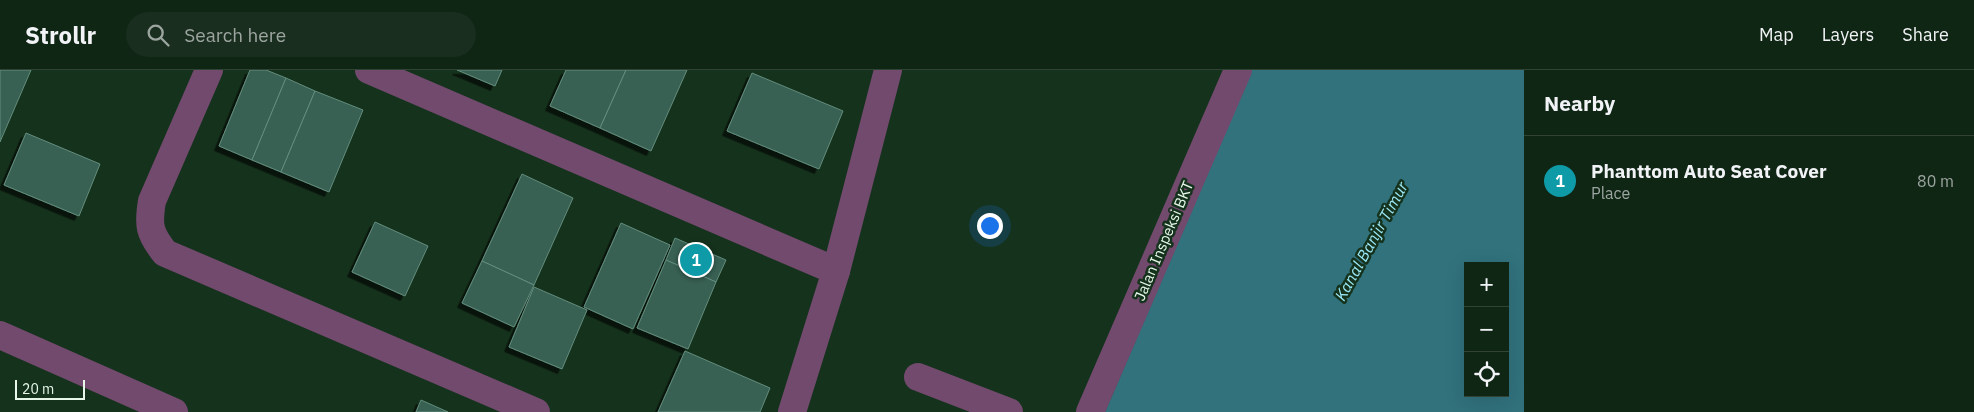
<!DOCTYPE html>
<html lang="en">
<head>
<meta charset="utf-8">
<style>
	:root { --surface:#102615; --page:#192e1e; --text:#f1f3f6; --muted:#9ca5a0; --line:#304334; --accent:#f688ed }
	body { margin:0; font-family:"IBM Plex Sans",sans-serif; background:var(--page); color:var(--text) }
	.controls { position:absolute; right:15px; bottom:15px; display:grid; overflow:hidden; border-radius:0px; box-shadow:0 5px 20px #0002 }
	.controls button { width:45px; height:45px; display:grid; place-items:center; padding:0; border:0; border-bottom:1px solid var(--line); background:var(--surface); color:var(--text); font:25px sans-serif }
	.scale { position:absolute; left:15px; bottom:12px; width:70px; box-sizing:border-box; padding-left:5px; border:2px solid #e7f8ea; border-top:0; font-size:14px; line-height:18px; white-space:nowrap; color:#e7f8ea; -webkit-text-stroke:4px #15321c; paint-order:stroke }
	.you { position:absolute; left:989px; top:155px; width:18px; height:18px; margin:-12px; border:4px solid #fff; border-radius:50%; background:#1a73e8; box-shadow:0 0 0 8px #1a73e833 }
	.badge { display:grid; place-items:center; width:32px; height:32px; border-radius:50%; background:var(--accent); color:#fff; font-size:16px; font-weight:700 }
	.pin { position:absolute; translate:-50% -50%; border:2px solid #fff; box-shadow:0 1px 5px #0006 }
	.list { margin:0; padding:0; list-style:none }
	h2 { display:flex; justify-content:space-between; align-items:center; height:65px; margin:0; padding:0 20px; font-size:21px }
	h2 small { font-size:16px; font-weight:400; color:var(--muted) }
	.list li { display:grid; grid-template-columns:32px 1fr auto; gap:15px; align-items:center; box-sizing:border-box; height:90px; padding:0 20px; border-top:1px solid var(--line) }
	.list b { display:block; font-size:19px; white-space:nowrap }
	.list p { margin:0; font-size:16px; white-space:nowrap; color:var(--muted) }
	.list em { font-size:16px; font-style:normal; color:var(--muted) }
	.icon { flex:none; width:28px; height:28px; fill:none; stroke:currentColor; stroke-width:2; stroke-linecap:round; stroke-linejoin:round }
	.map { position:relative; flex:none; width:1524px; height:342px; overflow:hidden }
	header { display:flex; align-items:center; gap:30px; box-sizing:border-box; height:70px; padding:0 25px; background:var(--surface); border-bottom:1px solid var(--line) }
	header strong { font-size:24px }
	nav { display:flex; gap:28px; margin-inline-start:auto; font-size:18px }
	.search { width:350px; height:45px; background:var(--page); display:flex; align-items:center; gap:12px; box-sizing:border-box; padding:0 18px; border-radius:28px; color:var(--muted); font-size:19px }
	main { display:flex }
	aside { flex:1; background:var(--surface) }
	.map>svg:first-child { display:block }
	.water { fill:#31727d; fill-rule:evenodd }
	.building { fill:#386053; stroke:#638d7e; filter:url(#shadow) }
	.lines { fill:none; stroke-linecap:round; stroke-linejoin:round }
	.minor { stroke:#724a6e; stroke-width:28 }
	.labels { text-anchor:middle; stroke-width:5; stroke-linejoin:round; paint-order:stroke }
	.street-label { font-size:15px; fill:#e7f8ea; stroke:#15321c }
	.water-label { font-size:16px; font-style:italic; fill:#9be9f8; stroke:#15321c }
</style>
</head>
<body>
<header>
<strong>Strollr</strong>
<div class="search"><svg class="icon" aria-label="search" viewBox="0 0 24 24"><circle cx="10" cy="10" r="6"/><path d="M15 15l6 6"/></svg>Search here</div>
<nav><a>Map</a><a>Layers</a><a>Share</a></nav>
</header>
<main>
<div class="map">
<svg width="1524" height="342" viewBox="0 0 1524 342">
	<defs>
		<filter id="shadow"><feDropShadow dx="-4.5" dy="4.5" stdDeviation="0" flood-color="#0009"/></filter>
	</defs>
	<rect width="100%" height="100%" fill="#15321c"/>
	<path class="water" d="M 1252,0 L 1524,0 L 1524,342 L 1105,342 ZM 1468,196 L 1505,196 L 1505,323 L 1468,323 Z"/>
	<g class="building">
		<path d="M 0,0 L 31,0 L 0,72 Z"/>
		<path d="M 250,0 L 266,0 L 286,8 L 252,90 L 219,76 Z"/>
		<path d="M 457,0 L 502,0 L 495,16 Z"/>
		<path d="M 566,0 L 626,0 L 600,58 L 550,36 Z"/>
		<path d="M 626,0 L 687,0 L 651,81 L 600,58 Z"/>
		<path d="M 752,3 L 843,41 L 819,99 L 727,61 Z"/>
		<path d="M 286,8 L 315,21 L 281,102 L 252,90 Z"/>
		<path d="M 315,21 L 363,40 L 329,122 L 281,102 Z"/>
		<path d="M 26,63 L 100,94 L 79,146 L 4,115 Z"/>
		<path d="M 522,104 L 573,128 L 534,215 L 482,191 Z"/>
		<path d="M 375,152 L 428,176 L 405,226 L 352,202 Z"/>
		<path d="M 621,153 L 670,175 L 633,259 L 584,237 Z"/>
		<path d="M 675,168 L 726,190 L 716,212 L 666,190 Z"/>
		<path d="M 666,190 L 716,212 L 688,279 L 637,258 Z"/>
		<path d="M 482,191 L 534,215 L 514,257 L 462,233 Z"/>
		<path d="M 534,217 L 587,240 L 562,299 L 509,277 Z"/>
		<path d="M 685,281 L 770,318 L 760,342 L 658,342 Z"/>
		<path d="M 421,330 L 448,342 L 416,342 Z"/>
	</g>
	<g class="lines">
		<g class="minor">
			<path d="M 209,0 L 152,131 C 148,155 149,163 165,183 L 536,342"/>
			<path d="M 369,0 L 836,201"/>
			<path d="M 0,265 L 174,342"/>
			<path d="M 918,307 L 1009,342"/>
			<path d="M 792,342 L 836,201 L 888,0"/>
			<path d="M 1090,342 L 1238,0"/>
		</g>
	</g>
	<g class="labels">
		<g class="street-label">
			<text transform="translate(1164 171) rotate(-67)" y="5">Jalan Inspeksi BKT</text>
		</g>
		<g class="water-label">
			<text transform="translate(1371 171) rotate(-61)" y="6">Kanal Banjir Timur</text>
		</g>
	</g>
</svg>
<div class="controls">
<button>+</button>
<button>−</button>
<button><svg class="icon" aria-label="locate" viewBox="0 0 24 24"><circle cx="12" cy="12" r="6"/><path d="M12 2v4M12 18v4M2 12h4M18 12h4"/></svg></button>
</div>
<div class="scale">20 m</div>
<div class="you"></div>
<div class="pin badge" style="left:696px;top:190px;background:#0f9aa8">1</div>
</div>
<aside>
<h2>Nearby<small></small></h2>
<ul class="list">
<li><span class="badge" style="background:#0f9aa8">1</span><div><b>Phanttom Auto Seat Cover</b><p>Place</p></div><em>80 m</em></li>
</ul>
</aside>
</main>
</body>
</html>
